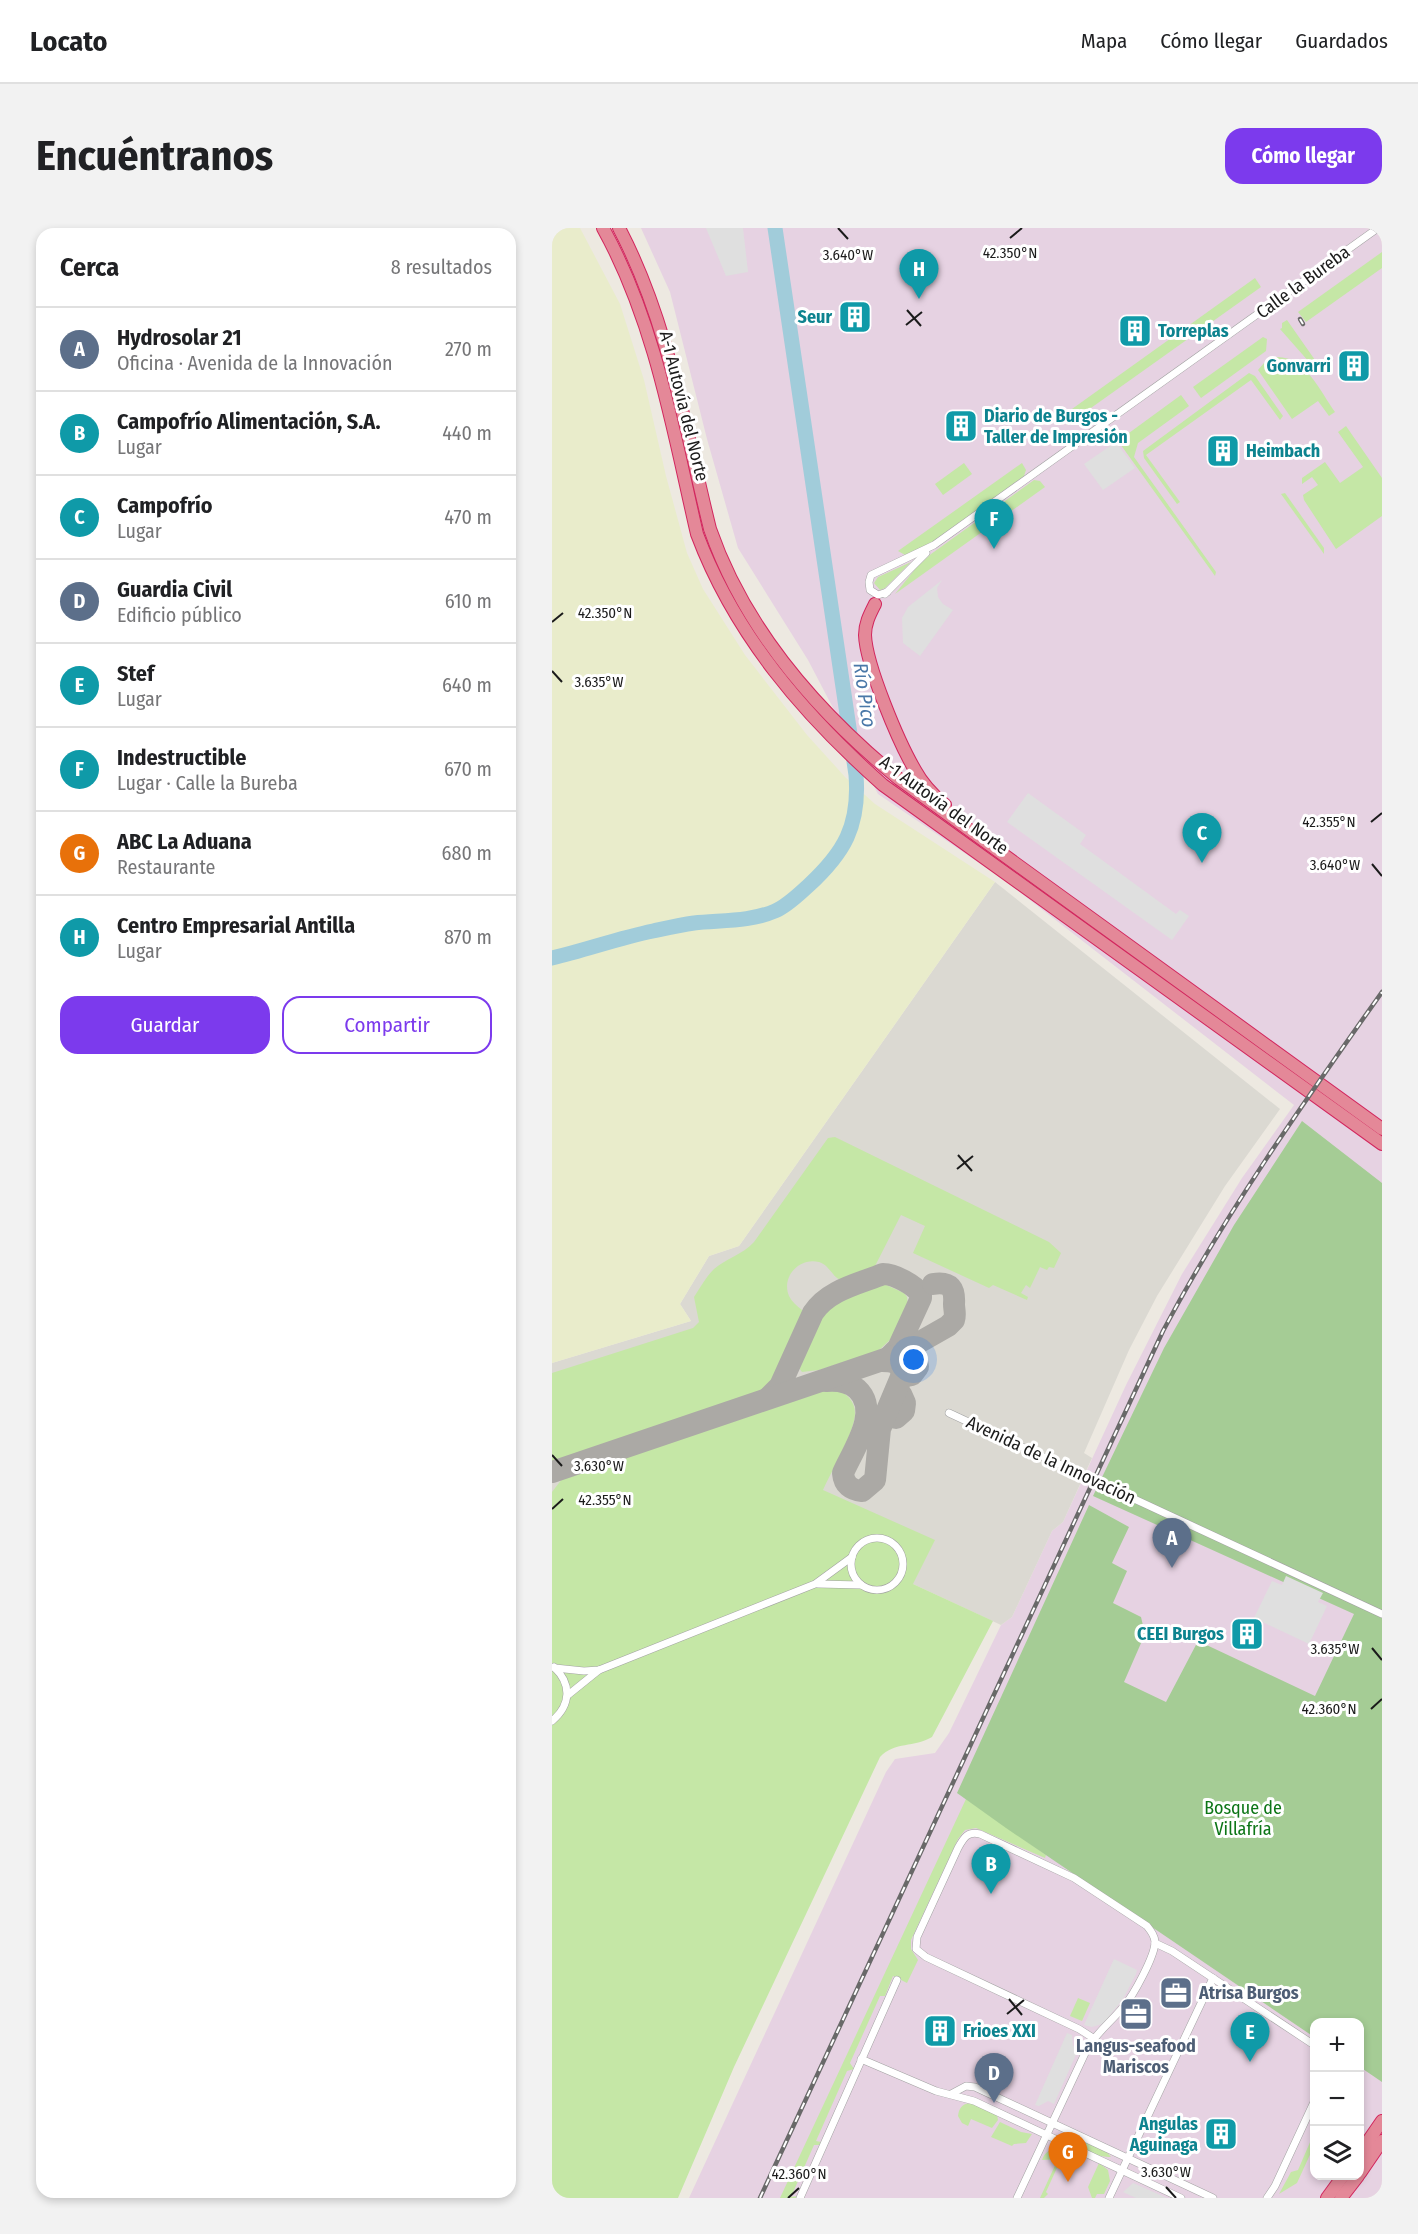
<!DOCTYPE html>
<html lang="es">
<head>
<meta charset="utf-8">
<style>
	:root { --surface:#fff; --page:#f2f2f2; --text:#202124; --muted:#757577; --line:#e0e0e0; --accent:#7c3aed }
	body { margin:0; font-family:"Fira Sans Condensed",sans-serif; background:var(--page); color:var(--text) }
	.controls { position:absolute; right:18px; bottom:18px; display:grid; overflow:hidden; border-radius:12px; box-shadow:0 3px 9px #0003 }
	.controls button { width:54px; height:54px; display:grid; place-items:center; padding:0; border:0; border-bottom:2px solid var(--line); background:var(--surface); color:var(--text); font:30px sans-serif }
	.you { position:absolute; left:362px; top:1132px; width:21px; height:21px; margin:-15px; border:4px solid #fff; border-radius:50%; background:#1a73e8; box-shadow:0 0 0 9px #1a73e833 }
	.badge { display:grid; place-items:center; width:39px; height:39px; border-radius:50%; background:var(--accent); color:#fff; font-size:20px; font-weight:700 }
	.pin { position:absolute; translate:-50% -50px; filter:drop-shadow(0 2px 3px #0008) }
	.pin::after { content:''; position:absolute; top:32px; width:21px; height:18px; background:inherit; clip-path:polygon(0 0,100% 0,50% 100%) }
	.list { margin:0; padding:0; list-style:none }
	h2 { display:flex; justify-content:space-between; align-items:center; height:78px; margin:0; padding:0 24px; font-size:26px }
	h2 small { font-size:20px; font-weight:400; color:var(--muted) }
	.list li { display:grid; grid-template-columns:39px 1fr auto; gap:18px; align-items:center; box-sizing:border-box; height:84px; padding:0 24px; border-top:2px solid var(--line) }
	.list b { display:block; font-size:22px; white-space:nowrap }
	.list p { margin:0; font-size:20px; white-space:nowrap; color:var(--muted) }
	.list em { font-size:20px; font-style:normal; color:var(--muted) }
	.actions { display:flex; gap:12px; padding:18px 24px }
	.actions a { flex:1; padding:14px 0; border:2px solid var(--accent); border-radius:18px; text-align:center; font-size:21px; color:var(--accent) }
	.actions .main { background:var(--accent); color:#fff }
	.icon { flex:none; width:33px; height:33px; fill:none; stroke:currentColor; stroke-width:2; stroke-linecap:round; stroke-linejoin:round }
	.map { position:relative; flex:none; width:830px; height:1970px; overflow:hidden; border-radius:18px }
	header { display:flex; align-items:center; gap:36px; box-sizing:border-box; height:84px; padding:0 30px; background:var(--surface); border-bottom:2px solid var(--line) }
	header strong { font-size:28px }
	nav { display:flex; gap:33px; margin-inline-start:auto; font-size:21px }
	.intro { display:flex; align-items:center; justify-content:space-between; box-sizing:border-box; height:144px; padding:0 36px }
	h1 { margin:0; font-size:42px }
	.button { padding:15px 27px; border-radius:18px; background:var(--accent); color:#fff; font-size:21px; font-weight:700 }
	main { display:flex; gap:36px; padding:0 36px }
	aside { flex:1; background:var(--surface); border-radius:18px; box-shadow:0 3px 9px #0003 }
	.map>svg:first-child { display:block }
	.industrial { fill:#e6d2e2; fill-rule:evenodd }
	.airport { fill:#dbd9d2 }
	.farmland { fill:#e9eccb }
	.grass { fill:#c5e7a6 }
	.forest { fill:#a5cc95 }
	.parking { fill:#dfdfdf }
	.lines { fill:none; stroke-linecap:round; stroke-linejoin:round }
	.river { stroke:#a1ccda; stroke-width:15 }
	.taxiway { stroke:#aba9a5; stroke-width:22 }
	.street-casing { stroke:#a2a2a2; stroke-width:8 }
	.highway-casing { stroke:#d2265e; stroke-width:14 }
	.street { stroke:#fff; stroke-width:7 }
	.highway { stroke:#e48898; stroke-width:12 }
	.rail-casing { stroke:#696969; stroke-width:4.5 }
	.rail { stroke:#fff; stroke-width:2; stroke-dasharray:7; stroke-linecap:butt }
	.ticks { fill:none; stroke:#1b1b1b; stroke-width:2 }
	.labels { text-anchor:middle; stroke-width:6; stroke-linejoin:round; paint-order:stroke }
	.street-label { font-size:18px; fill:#1b1b1b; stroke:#fff }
	.culture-label { font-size:18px; font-weight:bold; fill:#0d838f; stroke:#fff; text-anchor:end }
	.park-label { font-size:18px; fill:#0d7617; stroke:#fff }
	.service-label { font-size:18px; font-weight:bold; fill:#4e5e75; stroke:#fff; text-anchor:start }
	.water-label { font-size:20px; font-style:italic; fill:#4a78a8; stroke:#fff }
	.ticks-label { font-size:15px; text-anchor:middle; fill:#1b1b1b; stroke:#fff; stroke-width:6; stroke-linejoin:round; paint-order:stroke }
</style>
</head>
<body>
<header>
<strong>Locato</strong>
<nav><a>Mapa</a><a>Cómo llegar</a><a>Guardados</a></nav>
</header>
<div class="intro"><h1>Encuéntranos</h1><a class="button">Cómo llegar</a></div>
<main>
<aside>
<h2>Cerca<small>8 resultados</small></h2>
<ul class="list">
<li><span class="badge" style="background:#5c6f8a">A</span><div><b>Hydrosolar 21</b><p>Oficina · Avenida de la Innovación</p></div><em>270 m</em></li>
<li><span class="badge" style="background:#0f9aa8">B</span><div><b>Campofrío Alimentación, S.A.</b><p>Lugar</p></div><em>440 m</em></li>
<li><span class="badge" style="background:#0f9aa8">C</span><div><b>Campofrío</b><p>Lugar</p></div><em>470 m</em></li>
<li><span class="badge" style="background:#5c6f8a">D</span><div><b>Guardia Civil</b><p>Edificio público</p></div><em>610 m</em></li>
<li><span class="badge" style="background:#0f9aa8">E</span><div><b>Stef</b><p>Lugar</p></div><em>640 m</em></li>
<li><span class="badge" style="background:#0f9aa8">F</span><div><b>Indestructible</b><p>Lugar · Calle la Bureba</p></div><em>670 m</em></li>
<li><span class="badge" style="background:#e8710a">G</span><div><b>ABC La Aduana</b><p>Restaurante</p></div><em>680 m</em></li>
<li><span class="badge" style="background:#0f9aa8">H</span><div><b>Centro Empresarial Antilla</b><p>Lugar</p></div><em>870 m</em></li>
</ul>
<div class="actions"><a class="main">Guardar</a><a>Compartir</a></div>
</aside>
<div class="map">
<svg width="830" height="1970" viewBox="0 0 830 1970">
	<rect width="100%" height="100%" fill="#ede9e1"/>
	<path class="industrial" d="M 89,0 L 830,0 L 830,1970 L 137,1970 L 334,1544 L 343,1531 L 383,1525 L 397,1505 L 449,1397 L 460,1389 L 500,1303 L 511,1294 L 574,1157 L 630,1046 L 690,950 L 742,877 L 452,652 L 326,566 L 256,432 L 186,320 L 155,211 L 118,64 ZM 762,1794 L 808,1794 L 808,1948 L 762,1948 Z"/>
	<path class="airport" d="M 443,654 L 728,881 L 673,958 L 605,1068 L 577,1122 L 532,1225 L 540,1230 L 511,1294 L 500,1303 L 460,1389 L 449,1397 L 361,1356 L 0,1369 L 0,1135 L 139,1093 L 128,1076 L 157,1028 L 187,1018 Z"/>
	<path class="farmland" d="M 0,0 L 28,0 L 68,76 L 92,152 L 114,248 L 135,325 L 151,361 L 193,427 L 255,507 L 294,550 L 323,576 L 443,654 L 187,1018 L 157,1028 L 128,1076 L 139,1093 L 0,1135 Z"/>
	<g class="grass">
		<path d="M 830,24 L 830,40 L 754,94 L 746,84 Z"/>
		<path d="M 703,50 L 709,59 L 515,197 L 512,190 L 513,186 Z"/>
		<path d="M 735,92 L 763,132 L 758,135 L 728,101 L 730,100 L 730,95 Z"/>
		<path d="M 711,109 L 715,111 L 714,123 L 649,170 L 641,159 Z"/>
		<path d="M 723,129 C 753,127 768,163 783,184 L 777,188 L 766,173 L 740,191 L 706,142 L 712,135 Z"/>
		<path d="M 697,145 L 703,148 L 731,188 L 728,192 L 699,152 L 594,227 L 628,274 L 625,276 L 592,230 L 591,223 Z"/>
		<path d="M 629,167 L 637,178 L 586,215 L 582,229 L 664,344 L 663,348 L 566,213 Z"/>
		<path d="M 794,198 L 830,250 L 830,288 L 784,321 L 752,272 L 751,267 L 766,257 L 760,249 L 750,256 L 750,250 L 773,234 L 788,255 L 811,239 L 786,204 Z"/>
		<path d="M 412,235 L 420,246 L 391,267 L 383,256 Z"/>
		<path d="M 470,235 L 474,242 L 472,248 L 380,314 L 353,327 L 346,323 Z"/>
		<path d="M 482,252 L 488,253 L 493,259 L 343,366 L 364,340 L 379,326 Z"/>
		<path d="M 733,265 L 772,320 L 772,326 L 729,266 Z"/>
		<path d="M 359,334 L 333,360 L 328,362 L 322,355 L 326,349 Z"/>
		<path d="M 283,909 L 497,1014 L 509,1025 L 502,1040 L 497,1039 L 495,1042 L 488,1039 L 478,1060 L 474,1057 L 469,1065 L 476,1069 L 475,1072 L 441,1057 L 437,1060 L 361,1025 L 373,998 L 349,987 L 322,1040 L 307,1048 L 288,1052 C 280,1048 277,1037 267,1034 C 247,1029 229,1049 237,1068 C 240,1074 245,1078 250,1082 L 251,1089 L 220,1156 L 212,1162 L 0,1234 L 0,1145 L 141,1100 L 147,1094 L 142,1069 C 148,1060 154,1049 162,1041 C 175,1030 190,1027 202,1014 L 276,910 Z"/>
		<path d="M 330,1055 L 352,1065 L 355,1069 L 356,1077 L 340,1110 L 326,1123 L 267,1142 L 250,1144 L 247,1140 L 246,1135 C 256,1115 263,1087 281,1073 Z"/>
		<path d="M 284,1161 C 294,1165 303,1173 303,1185 C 303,1204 279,1244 271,1262 L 383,1312 L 361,1356 L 441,1393 L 380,1509 C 362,1520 343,1513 328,1529 L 182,1839 L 126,1970 L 0,1970 L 0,1264 L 10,1251 L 275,1162 Z"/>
		<path d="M 414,1571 L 494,1627 L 493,1630 L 424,1600 L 413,1602 L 406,1611 L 359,1712 L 359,1721 L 366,1732 L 355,1755 L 341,1748 L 333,1768 L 328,1768 L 298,1835 L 302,1841 L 295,1843 L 264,1913 L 269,1914 L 267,1917 L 262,1917 L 239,1969 L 245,1968 L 244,1970 L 228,1970 Z"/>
		<path d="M 526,1770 L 538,1775 L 530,1793 L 518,1788 Z"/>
		<path d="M 418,1875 L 445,1887 L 446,1892 L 440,1900 L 419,1891 L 416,1898 L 410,1895 L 406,1888 C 407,1880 410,1876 418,1875 Z"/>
		<path d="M 448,1894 L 469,1904 L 480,1906 L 474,1915 L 462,1916 L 460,1918 L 439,1909 Z"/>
		<path d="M 762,1905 L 762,1918 L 745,1955 L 727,1966 L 739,1944 L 746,1942 Z"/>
		<path d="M 518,1908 L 523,1908 L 553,1922 L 559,1929 C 546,1929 524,1922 516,1911 Z"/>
		<path d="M 510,1918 L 514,1920 L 494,1964 L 496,1966 L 492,1970 L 488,1970 L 506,1931 L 490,1932 C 493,1923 500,1920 510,1918 Z"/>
		<path d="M 547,1935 L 556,1942 L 558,1953 L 552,1966 L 545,1966 L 543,1970 L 540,1970 L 536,1959 Z"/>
	</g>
	<path class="forest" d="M 750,893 L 830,955 L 830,1854 L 808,1839 L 808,1794 L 762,1794 L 762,1809 L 454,1600 L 405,1565 L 537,1277 L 577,1299 L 560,1335 L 575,1343 L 561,1375 L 589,1389 L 593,1406 L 572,1454 L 614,1474 L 646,1413 L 763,1468 L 802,1386 L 541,1268 L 612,1120 L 682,997 Z"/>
	<g class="parking">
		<path d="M 154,0 L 191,0 L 196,44 L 174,48 Z"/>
		<path d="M 564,214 L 583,240 L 551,262 L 532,236 Z"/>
		<path d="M 390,352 L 385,360 L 386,369 L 391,376 L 401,382 L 368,428 L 351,415 L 350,390 L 356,379 Z"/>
		<path d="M 476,565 L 534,607 L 528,616 L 624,686 L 628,682 L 637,688 L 620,712 L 455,594 Z"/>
		<path d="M 734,1348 L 771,1365 L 766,1374 L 775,1378 L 757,1416 L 702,1390 L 720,1353 L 730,1357 Z"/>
		<path d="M 562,1731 L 585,1742 L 584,1746 L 571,1771 L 555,1791 L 550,1796 L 540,1799 L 532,1797 Z"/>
		<path d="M 515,1805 L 520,1807 L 521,1818 L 527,1820 L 502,1876 L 496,1873 L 487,1878 L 483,1877 Z"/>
		<path d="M 581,1955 L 615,1970 L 584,1970 L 571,1964 Z"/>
	</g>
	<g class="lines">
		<path class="river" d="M 0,730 C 34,722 67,710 101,703 C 115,700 128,697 142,695 C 168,692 198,694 223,683 C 235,678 246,667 256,658 C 292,625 308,598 304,547 L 223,0"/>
		<g class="taxiway">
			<path d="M 340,1130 C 351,1127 365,1123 366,1139 L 360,1147 L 349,1149 L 333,1187 L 344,1190 L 352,1183 L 353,1175 L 349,1166"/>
			<path d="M 274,1153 C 285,1152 296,1153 305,1161 C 329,1183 301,1222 291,1245 C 292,1257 299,1262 310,1263 L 323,1252 L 328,1201 L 350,1148 C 349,1135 342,1133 330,1133"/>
			<path d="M 216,1170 L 228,1158 L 261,1085 C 276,1062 306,1056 331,1046 C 343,1046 362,1057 369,1066 L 369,1070 L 346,1120 L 337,1129"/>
			<path d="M 0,1244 L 345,1127 L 396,1098 L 402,1092 C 404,1086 402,1082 402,1076 C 403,1061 399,1053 381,1056"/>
		</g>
		<g class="street-casing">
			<g id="street">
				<path d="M 335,364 L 326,367 L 318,362 L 317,354 L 319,347 L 382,317 L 826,0"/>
				<path d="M 333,366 L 374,325"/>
				<path d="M 397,1185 L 830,1386"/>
				<circle cx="325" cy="1336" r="26"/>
				<path d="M 266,1356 L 309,1357"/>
				<path d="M 3,1440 L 32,1443 L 47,1442 L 263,1356 L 300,1329"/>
				<path d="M 16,1467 L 47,1442"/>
				<path d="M 0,1493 C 19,1477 20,1456 2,1439"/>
				<path d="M 603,1715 L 620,1723 L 762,1817"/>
				<path d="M 309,1831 L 384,1863 L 422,1873 L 629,1970"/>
				<path d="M 399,1866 L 414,1858 L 423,1859 L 661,1970"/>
				<path d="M 248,1970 L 345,1752"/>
				<path d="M 465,1970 L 535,1821 C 545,1804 560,1793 572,1778 C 581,1768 603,1728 603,1714 C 603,1708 599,1703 595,1698 L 522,1650 L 428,1606 C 416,1603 412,1609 406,1620 L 365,1709 L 364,1721 L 374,1729 L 527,1801 L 541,1810"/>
				<path d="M 557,1970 L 661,1750"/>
				<path d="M 715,1970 L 723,1958 L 762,1874"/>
			</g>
		</g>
		<g class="highway-casing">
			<g id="highway">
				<path d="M 51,0 C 103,94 121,202 145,306 C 183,407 251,486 331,557 L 830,916"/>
				<path d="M 67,0 C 116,93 133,200 158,301 C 193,402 265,484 347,551 L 830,901"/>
				<path d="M 323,376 C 318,386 313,395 313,407 C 314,437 347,515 363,542 C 370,555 381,567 393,577"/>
				<path d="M 808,1925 L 830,1893"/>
				<path d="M 808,1945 L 830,1913"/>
				<path d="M 775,1970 L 791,1948"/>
				<path d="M 789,1970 L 806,1948"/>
			</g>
		</g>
		<use href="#street" class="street"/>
		<use href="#highway" class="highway"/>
		<g class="rail-casing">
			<g id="rail">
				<path d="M 748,91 L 751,96"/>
				<path d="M 208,1970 L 611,1103 C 674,984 752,874 830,764"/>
			</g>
		</g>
		<use href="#rail" class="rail"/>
	</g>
	<path class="ticks" d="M 286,0 L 296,11M 458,10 L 470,0M 355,82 L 369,98M 354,97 L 370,84M 0,394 L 11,385M 0,443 L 10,454M 819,594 L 830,585M 820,636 L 830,648M 406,927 L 420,943M 405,941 L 421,928M 0,1227 L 10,1238M 0,1281 L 11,1271M 820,1420 L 830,1432M 819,1481 L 830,1471M 457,1771 L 470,1787M 455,1786 L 472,1772M 614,1959 L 624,1970M 236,1970 L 247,1960"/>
	<defs>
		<g id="building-square" transform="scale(1.725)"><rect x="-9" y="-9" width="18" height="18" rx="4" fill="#0f9aa8" stroke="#fff"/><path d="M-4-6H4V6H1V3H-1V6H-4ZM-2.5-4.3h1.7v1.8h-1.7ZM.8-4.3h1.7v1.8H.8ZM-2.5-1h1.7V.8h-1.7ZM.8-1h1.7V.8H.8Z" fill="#fff"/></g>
		<g id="office-square" transform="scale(1.725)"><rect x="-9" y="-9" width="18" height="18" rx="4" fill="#5c6f8a" stroke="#fff"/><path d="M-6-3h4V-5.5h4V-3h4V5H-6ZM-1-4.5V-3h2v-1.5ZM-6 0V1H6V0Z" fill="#fff"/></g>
	</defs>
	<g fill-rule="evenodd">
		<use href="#building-square" x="303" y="89"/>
		<use href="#building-square" x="583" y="103"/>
		<use href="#building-square" x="802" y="138"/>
		<use href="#building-square" x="409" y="198"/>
		<use href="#building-square" x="671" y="223"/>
		<use href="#building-square" x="695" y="1406"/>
		<use href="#office-square" x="624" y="1765"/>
		<use href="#office-square" x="584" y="1786"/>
		<use href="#building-square" x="388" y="1803"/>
		<use href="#building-square" x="669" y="1906"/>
	</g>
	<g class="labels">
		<g class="street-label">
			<text transform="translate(751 54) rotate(-36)" y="6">Calle la Bureba</text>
			<text transform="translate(132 178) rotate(76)" y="6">A-1 Autovía del Norte</text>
			<text transform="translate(392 577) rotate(36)" y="6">A-1 Autovía del Norte</text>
			<text transform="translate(499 1232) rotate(25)" y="6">Avenida de la Innovación</text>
		</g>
		<g class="culture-label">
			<text x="280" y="95">Seur</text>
			<text x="606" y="109" text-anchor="start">Torreplas</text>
			<text x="779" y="144">Gonvarri</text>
			<text x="432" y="194" text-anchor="start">Diario de Burgos -<tspan x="432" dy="21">Taller de Impresión</tspan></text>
			<text x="694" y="229" text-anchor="start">Heimbach</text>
			<text x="672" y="1412">CEEI Burgos</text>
			<text x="411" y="1809" text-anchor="start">Frioes XXI</text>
			<text x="646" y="1902">Angulas<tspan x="646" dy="21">Aguinaga</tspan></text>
		</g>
		<g class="park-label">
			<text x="691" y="1586">Bosque de<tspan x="691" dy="21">Villafría</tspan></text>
		</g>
		<g class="service-label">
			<text x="647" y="1771">Atrisa Burgos</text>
			<text x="584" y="1824" text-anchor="middle">Langus-seafood<tspan x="584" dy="21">Mariscos</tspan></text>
		</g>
		<g class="water-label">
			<text transform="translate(313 467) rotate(82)" y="7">Río Pico</text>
		</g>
	</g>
	<g class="ticks-label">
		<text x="458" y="30">42.350°N</text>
		<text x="296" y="32">3.640°W</text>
		<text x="53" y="390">42.350°N</text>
		<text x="47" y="459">3.635°W</text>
		<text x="777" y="599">42.355°N</text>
		<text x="783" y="642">3.640°W</text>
		<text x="47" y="1243">3.630°W</text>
		<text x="53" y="1277">42.355°N</text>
		<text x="783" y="1426">3.635°W</text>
		<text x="777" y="1486">42.360°N</text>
		<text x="614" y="1949">3.630°W</text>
		<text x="247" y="1951">42.360°N</text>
	</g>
</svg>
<div class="controls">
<button>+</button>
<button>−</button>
<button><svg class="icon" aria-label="layers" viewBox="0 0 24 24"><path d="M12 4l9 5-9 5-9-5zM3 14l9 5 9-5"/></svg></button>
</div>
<div class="you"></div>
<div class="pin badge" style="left:620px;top:1340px;background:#5c6f8a">A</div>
<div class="pin badge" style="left:439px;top:1666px;background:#0f9aa8">B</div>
<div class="pin badge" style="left:650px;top:635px;background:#0f9aa8">C</div>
<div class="pin badge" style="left:442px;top:1875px;background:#5c6f8a">D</div>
<div class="pin badge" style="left:698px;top:1834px;background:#0f9aa8">E</div>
<div class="pin badge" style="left:442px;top:321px;background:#0f9aa8">F</div>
<div class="pin badge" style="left:516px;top:1954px;background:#e8710a">G</div>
<div class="pin badge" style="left:367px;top:71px;background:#0f9aa8">H</div>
</div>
</main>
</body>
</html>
